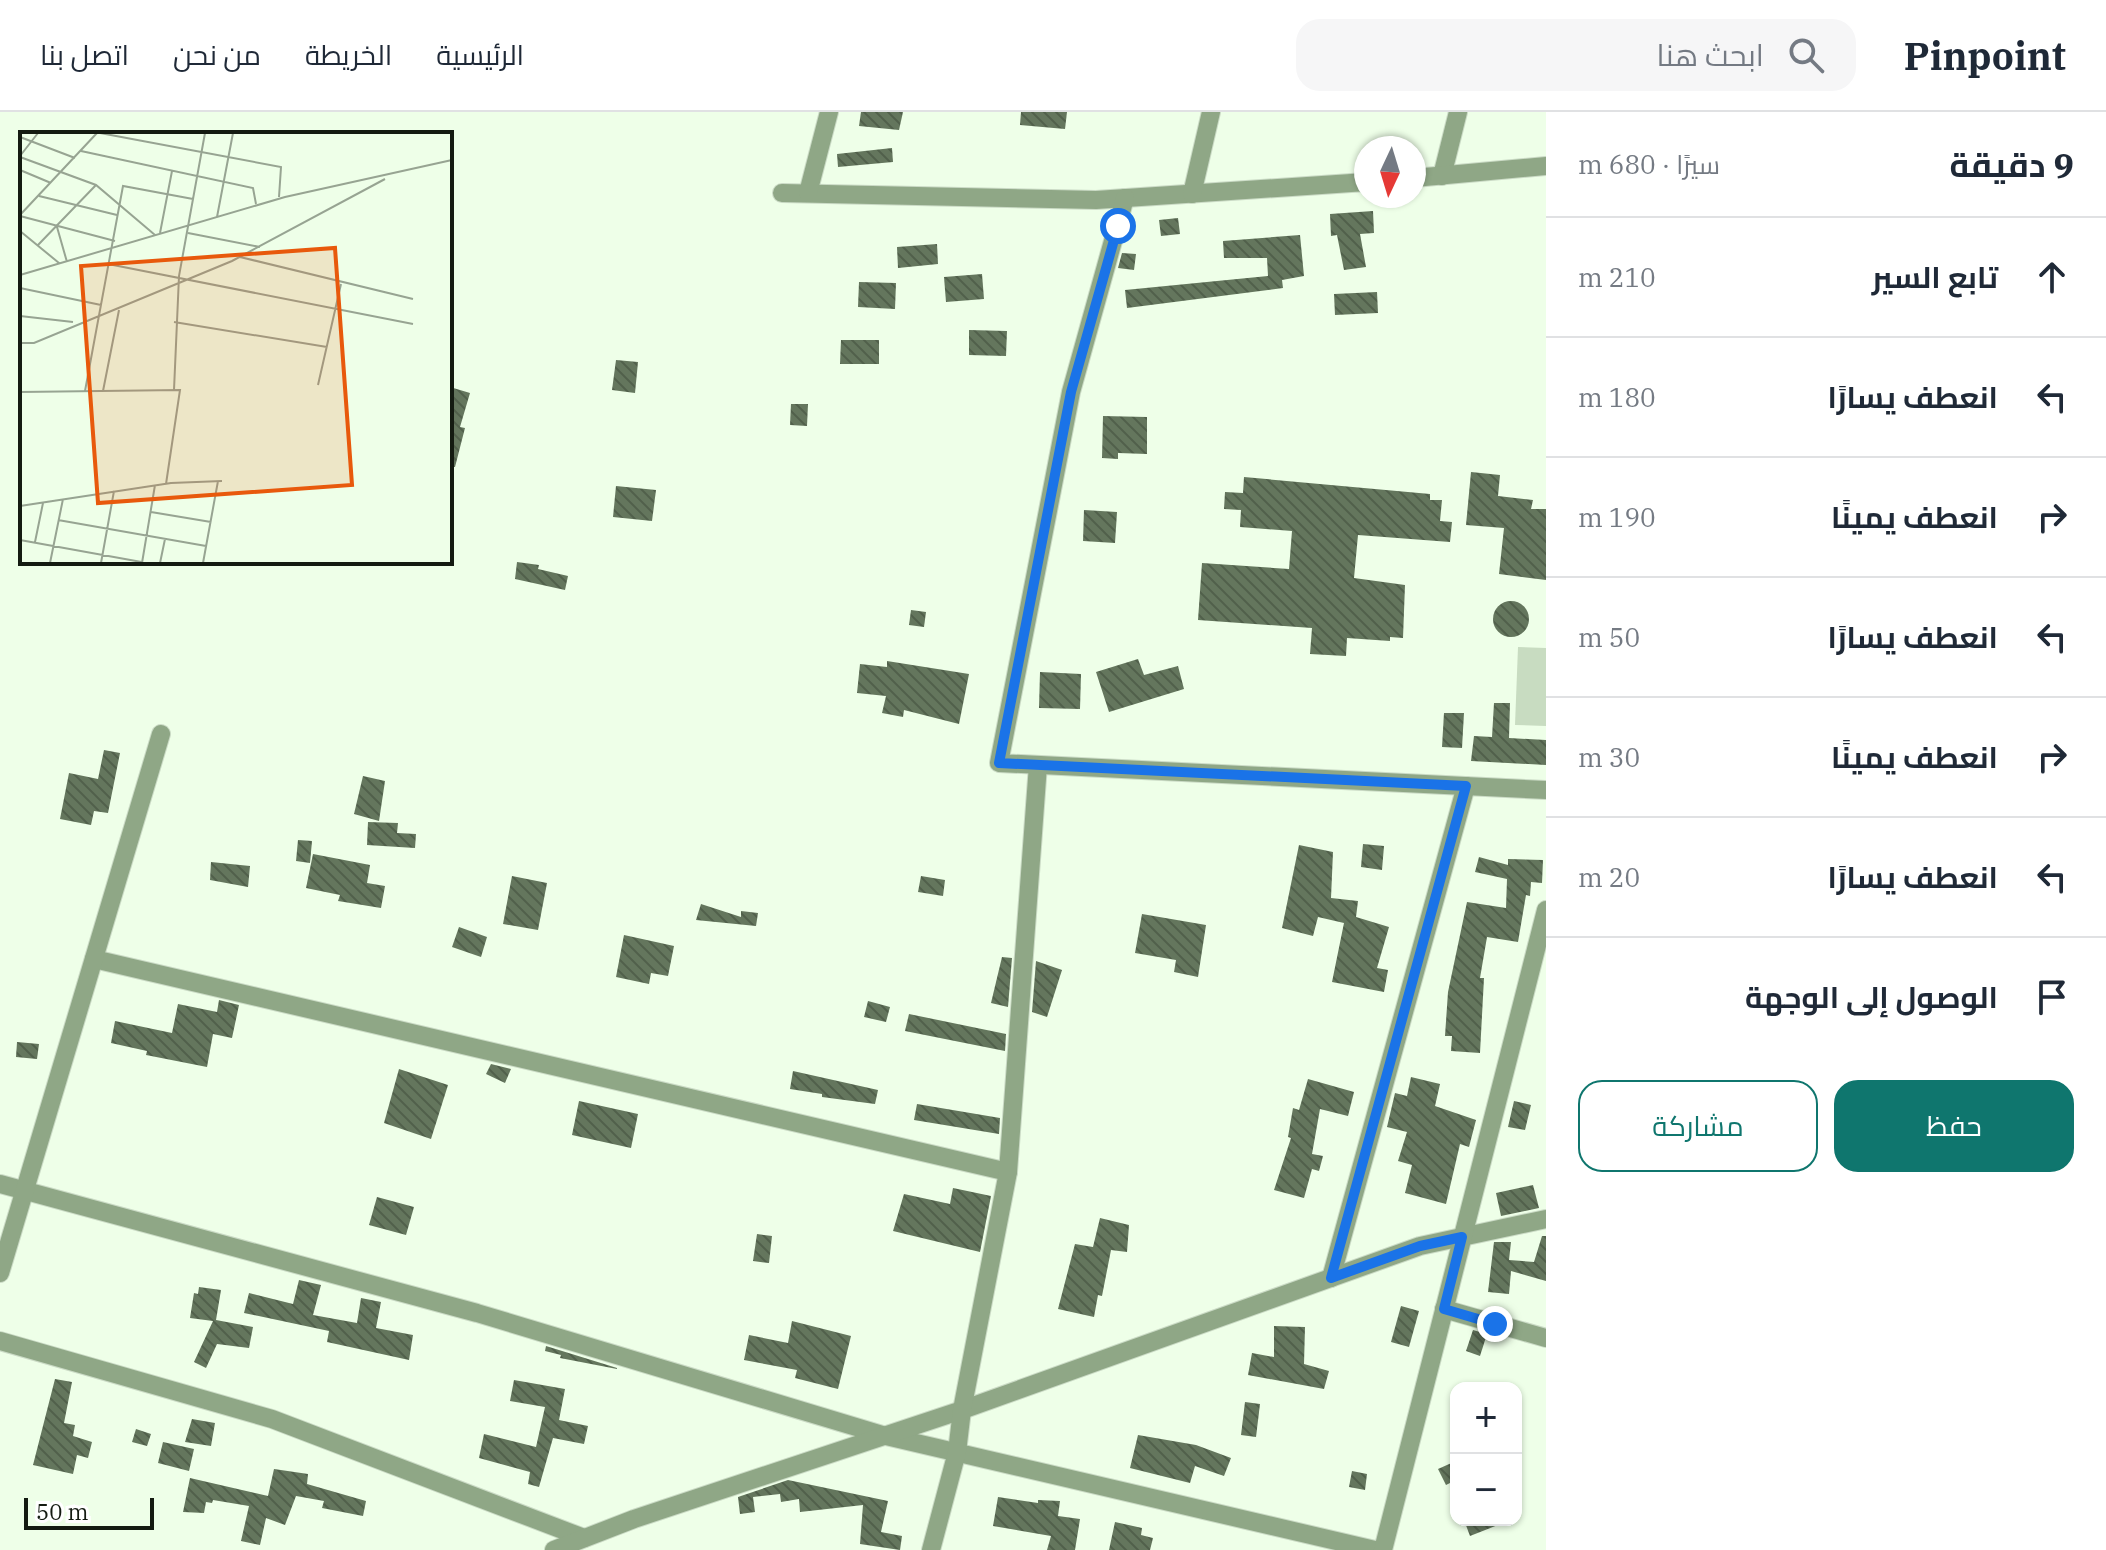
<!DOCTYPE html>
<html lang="ar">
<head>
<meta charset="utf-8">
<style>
	:root { --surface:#fff; --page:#f6f6f7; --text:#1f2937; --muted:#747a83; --line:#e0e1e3; --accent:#0f766e }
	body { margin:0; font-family:"IBM Plex Serif",Cairo,serif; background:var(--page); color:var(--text); direction:rtl }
	.controls { position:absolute; right:24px; bottom:24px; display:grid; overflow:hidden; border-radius:16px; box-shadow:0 2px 6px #0004 }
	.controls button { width:72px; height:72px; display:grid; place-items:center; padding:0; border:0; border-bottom:2px solid var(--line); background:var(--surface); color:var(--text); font:40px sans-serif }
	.compass { position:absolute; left:1354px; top:24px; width:72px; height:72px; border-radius:50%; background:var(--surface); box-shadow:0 2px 6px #0004; rotate:184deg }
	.scale { position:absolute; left:24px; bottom:20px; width:130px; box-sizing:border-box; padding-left:8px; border:4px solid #141b11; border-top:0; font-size:22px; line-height:28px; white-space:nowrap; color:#141b11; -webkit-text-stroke:6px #fff; paint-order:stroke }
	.stop { position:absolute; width:24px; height:24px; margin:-18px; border:6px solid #1a73e8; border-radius:50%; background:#fff }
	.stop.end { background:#1a73e8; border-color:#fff; box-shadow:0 2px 8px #0008 }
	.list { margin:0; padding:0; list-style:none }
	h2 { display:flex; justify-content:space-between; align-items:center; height:104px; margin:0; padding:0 32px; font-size:34px }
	h2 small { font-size:26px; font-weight:400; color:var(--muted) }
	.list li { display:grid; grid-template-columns:52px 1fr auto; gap:24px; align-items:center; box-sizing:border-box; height:120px; padding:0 32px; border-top:2px solid var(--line) }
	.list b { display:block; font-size:30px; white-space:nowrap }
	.list em { font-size:26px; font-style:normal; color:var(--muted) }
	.actions { display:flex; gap:16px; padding:24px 32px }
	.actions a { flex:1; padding:18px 0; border:2px solid var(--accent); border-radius:24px; text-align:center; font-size:28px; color:var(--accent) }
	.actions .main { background:var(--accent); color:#fff }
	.icon { flex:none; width:44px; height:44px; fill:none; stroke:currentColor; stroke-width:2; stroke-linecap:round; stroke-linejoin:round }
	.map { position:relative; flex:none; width:1546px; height:1438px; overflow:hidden; direction:ltr }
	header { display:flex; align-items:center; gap:48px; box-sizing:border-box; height:112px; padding:0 40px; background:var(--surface); border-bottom:2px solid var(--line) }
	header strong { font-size:38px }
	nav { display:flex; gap:44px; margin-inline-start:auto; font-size:28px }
	.search { width:560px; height:72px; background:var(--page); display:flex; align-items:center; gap:20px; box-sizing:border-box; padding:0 28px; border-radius:24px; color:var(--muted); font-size:30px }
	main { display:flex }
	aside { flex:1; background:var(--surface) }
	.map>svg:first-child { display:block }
	.grass { fill:#c8dcc1 }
	.building { fill:url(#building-back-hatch) }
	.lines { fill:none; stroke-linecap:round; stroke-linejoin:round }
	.street-casing { stroke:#cbdbc6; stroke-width:20 }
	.street { stroke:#8fa786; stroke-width:18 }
	.route { stroke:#1a73e8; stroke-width:10 }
	.inset-road { fill:none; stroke:#97a492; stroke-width:2 }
	.view { fill:#e8590c; fill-opacity:0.15; stroke:#e8590c; stroke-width:4 }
	.inset-edge { fill:none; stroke:#141b11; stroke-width:4 }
</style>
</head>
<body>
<header>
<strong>Pinpoint</strong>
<div class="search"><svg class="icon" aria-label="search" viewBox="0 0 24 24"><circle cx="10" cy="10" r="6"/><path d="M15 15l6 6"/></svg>ابحث هنا</div>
<nav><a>الرئيسية</a><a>الخريطة</a><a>من نحن</a><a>اتصل بنا</a></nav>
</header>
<main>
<aside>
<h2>9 دقيقة<small>سيرًا · 680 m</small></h2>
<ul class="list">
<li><svg class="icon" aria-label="ahead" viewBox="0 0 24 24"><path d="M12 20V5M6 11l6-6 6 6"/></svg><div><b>تابع السير</b></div><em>210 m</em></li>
<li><svg class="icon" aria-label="left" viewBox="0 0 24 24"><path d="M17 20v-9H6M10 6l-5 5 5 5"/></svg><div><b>انعطف يسارًا</b></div><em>180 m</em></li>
<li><svg class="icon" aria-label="right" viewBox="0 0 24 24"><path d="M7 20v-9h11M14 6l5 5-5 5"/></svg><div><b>انعطف يمينًا</b></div><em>190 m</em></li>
<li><svg class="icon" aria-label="left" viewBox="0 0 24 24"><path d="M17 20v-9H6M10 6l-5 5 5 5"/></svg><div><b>انعطف يسارًا</b></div><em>50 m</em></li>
<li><svg class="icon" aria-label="right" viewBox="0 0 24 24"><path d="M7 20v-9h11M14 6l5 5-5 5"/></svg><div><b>انعطف يمينًا</b></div><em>30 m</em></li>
<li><svg class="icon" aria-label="left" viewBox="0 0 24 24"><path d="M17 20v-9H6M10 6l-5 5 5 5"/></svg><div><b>انعطف يسارًا</b></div><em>20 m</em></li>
<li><svg class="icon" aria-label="arrive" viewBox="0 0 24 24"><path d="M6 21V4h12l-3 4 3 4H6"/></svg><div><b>الوصول إلى الوجهة</b></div></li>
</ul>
<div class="actions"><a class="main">حفظ</a><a>مشاركة</a></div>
</aside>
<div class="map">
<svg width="1546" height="1438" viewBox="0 0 1546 1438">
	<defs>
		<pattern id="building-back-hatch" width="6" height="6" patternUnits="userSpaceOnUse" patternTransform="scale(2)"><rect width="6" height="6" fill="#64765d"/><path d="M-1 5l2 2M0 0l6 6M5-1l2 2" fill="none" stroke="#51604b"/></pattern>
	</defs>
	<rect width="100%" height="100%" fill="#eeffe8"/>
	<path class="grass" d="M 1518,535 L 1546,536 L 1546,614 L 1515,613 Z"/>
	<g class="building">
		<path d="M 861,0 L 903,0 L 899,18 L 859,14 Z"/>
		<path d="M 1021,0 L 1067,0 L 1065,17 L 1020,13 Z"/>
		<path d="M 892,36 L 893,50 L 838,55 L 837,42 Z"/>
		<path d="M 1373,99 L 1374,121 L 1360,122 L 1366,155 L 1344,158 L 1337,123 L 1331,124 L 1330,102 Z"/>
		<path d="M 1178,106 L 1180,122 L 1161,124 L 1159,108 Z"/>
		<path d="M 1300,123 L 1304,164 L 1282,168 L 1283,176 L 1127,196 L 1125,178 L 1268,164 L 1267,146 L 1224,146 L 1223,129 Z"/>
		<path d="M 937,132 L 938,152 L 898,156 L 897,135 Z"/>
		<path d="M 1122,141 L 1136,142 L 1134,158 L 1118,156 Z"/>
		<path d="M 982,162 L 984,187 L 946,190 L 944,165 Z"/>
		<path d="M 859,170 L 896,171 L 895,197 L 858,195 Z"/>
		<path d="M 1377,180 L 1378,201 L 1335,203 L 1334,182 Z"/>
		<path d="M 969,218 L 1007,219 L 1006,244 L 969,243 Z"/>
		<path d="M 841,228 L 879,228 L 879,252 L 840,252 Z"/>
		<path d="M 616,248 L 638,250 L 635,281 L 612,278 Z"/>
		<path d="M 450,275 L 470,281 L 460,315 L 465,316 L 455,355 L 450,355 Z"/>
		<path d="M 791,292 L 808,292 L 807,314 L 790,313 Z"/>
		<path d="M 1103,304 L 1147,305 L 1147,342 L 1118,341 L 1118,347 L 1102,346 Z"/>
		<path d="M 1471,360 L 1500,363 L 1498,384 L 1533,388 L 1531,397 L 1546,397 L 1546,468 L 1499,462 L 1504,416 L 1466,413 Z"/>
		<path d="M 1244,365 L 1430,382 L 1430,388 L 1442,388 L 1440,409 L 1452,410 L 1450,430 L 1358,423 L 1354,466 L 1405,473 L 1403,526 L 1390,525 L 1390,529 L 1347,526 L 1346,544 L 1310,542 L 1312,516 L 1198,508 L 1202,451 L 1289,457 L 1292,419 L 1240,415 L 1241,398 L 1224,397 L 1225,380 L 1243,381 Z"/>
		<path d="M 616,374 L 656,378 L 652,409 L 613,405 Z"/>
		<path d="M 1084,398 L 1117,400 L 1115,431 L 1083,429 Z"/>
		<path d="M 517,450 L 539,453 L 538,457 L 568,464 L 565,478 L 515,467 Z"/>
		<circle cx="1511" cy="507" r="18"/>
		<path d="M 911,498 L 926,500 L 924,515 L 909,513 Z"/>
		<path d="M 1138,547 L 1144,563 L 1178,554 L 1184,577 L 1109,600 L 1096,560 Z"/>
		<path d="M 887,549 L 969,562 L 959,612 L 904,598 L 903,605 L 882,601 L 886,584 L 857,581 L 860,552 L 887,555 Z"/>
		<path d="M 1040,560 L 1081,562 L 1080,597 L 1039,596 Z"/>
		<path d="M 1494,591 L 1510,591 L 1509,626 L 1546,628 L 1546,653 L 1471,649 L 1474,624 L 1492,625 Z"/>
		<path d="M 1444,601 L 1464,601 L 1462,636 L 1442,635 Z"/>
		<path d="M 104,638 L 120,641 L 108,701 L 94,699 L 91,713 L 60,707 L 69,661 L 98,667 Z"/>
		<path d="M 363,664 L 385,669 L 379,709 L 354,702 Z"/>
		<path d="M 368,710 L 398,711 L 397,721 L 416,722 L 415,736 L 367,733 Z"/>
		<path d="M 298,728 L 312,729 L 310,751 L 296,749 Z"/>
		<path d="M 1363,732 L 1384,734 L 1382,758 L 1361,755 Z"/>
		<path d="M 1299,733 L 1333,740 L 1331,786 L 1358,789 L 1356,805 L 1389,815 L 1377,856 L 1388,858 L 1384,880 L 1332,870 L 1344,811 L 1318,805 L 1313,824 L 1282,816 Z"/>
		<path d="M 313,742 L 370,753 L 367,771 L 385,774 L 381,796 L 338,789 L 340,783 L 306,776 Z"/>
		<path d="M 1479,745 L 1508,753 L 1508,747 L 1543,748 L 1542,771 L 1531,770 L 1530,784 L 1526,783 L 1518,830 L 1487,825 L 1480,866 L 1484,866 L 1480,941 L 1451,939 L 1452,924 L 1445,924 L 1448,880 L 1467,790 L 1506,796 L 1507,767 L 1475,760 Z"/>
		<path d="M 211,750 L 250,754 L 248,775 L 210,768 Z"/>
		<path d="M 512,764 L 547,771 L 538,818 L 503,812 Z"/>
		<path d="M 921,764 L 945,768 L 943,784 L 918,780 Z"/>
		<path d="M 701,792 L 741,805 L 741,799 L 758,801 L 756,814 L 696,808 Z"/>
		<path d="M 1142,802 L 1206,813 L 1198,865 L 1174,860 L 1176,848 L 1135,841 Z"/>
		<path d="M 459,815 L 487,825 L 481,845 L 452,835 Z"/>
		<path d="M 624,823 L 674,834 L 668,864 L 651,861 L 649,872 L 616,865 Z"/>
		<path d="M 1002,845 L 1012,846 L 1008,895 L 991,891 Z"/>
		<path d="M 1036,849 L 1062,858 L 1047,905 L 1032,900 Z"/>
		<path d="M 219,888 L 239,893 L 232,926 L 213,922 L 207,955 L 146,943 L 147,939 L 111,931 L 115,909 L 172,921 L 178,892 L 217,900 Z"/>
		<path d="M 868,889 L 890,895 L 886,910 L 864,905 Z"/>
		<path d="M 909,902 L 1006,922 L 1005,939 L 905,919 Z"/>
		<path d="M 17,930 L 39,932 L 37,947 L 16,945 Z"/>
		<path d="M 491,952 L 511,957 L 505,971 L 486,962 Z"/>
		<path d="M 399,957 L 448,973 L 431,1027 L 384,1011 Z"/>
		<path d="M 793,959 L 878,978 L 875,992 L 822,985 L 822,982 L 790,977 Z"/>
		<path d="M 1411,965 L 1440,972 L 1435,994 L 1476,1008 L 1469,1035 L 1460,1032 L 1446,1092 L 1405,1081 L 1412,1053 L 1398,1049 L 1407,1020 L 1387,1015 L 1395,981 L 1407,984 Z"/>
		<path d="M 1308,967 L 1354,980 L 1348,1004 L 1320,997 L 1312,1042 L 1323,1044 L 1319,1059 L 1312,1057 L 1304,1086 L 1274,1078 L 1291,1026 L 1288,1025 L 1293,996 L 1299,998 Z"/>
		<path d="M 579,989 L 638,1002 L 631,1036 L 572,1023 Z"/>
		<path d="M 1514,989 L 1531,993 L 1525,1018 L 1508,1015 Z"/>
		<path d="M 917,992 L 1000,1006 L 999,1022 L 914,1008 Z"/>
		<path d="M 1533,1073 L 1539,1096 L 1501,1104 L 1496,1081 Z"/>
		<path d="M 953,1076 L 991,1084 L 980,1140 L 893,1119 L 904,1082 L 950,1092 Z"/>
		<path d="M 377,1085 L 414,1095 L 406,1123 L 369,1113 Z"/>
		<path d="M 1100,1106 L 1129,1113 L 1127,1140 L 1111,1138 L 1102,1184 L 1098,1183 L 1094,1205 L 1058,1197 L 1075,1132 L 1093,1135 Z"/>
		<path d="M 757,1122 L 772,1124 L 769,1151 L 753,1149 Z"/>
		<path d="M 1542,1124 L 1546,1124 L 1546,1169 L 1511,1159 L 1509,1182 L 1488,1180 L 1494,1130 L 1511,1130 L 1509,1148 L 1534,1150 Z"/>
		<path d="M 299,1168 L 321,1173 L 313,1203 L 357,1211 L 361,1186 L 381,1190 L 376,1216 L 413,1223 L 409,1248 L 327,1230 L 329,1219 L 244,1201 L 249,1181 L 293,1192 Z"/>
		<path d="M 199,1175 L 221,1178 L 216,1208 L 253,1215 L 249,1236 L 217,1232 L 206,1256 L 194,1250 L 213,1209 L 190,1206 L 194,1181 L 198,1182 Z"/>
		<path d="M 1401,1194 L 1419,1199 L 1409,1235 L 1391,1230 Z"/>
		<path d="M 792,1209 L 851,1224 L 838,1277 L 795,1266 L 797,1258 L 744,1248 L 749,1223 L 788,1231 Z"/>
		<path d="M 1274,1214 L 1305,1215 L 1304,1252 L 1329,1259 L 1324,1277 L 1248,1263 L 1252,1241 L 1274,1245 Z"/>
		<path d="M 1473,1218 L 1487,1222 L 1480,1244 L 1466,1239 Z"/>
		<path d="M 546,1234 L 617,1256 L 617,1257 L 560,1246 L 561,1243 L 545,1239 Z"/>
		<path d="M 55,1267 L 72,1270 L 64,1311 L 75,1313 L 73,1324 L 92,1330 L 88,1346 L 77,1343 L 73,1362 L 33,1353 Z"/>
		<path d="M 514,1268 L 565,1277 L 559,1308 L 588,1314 L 584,1332 L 553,1326 L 539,1375 L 528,1372 L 530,1360 L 479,1346 L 484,1322 L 536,1335 L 545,1295 L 510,1289 Z"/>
		<path d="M 1245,1290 L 1260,1292 L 1256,1325 L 1241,1323 Z"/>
		<path d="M 192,1307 L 215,1311 L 211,1334 L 185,1330 Z"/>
		<path d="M 136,1317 L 151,1322 L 147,1334 L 132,1330 Z"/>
		<path d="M 1138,1323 L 1196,1333 L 1231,1346 L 1224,1364 L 1195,1354 L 1190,1371 L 1130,1356 Z"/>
		<path d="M 163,1330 L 194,1337 L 189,1359 L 158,1351 Z"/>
		<path d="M 1456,1349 L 1456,1368 L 1446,1373 L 1438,1357 Z"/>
		<path d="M 274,1357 L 308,1362 L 307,1372 L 366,1389 L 363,1404 L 322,1396 L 324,1389 L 296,1384 L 285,1413 L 266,1406 L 260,1433 L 241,1429 L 249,1394 L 213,1388 L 212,1391 L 206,1390 L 204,1401 L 183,1400 L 190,1366 L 268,1384 Z"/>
		<path d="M 1352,1359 L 1367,1362 L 1365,1378 L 1349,1375 Z"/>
		<path d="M 788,1368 L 888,1389 L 881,1420 L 902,1424 L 900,1438 L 860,1432 L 863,1393 L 800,1400 L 799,1387 L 781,1390 L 780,1382 L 753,1385 L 755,1400 L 740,1402 L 738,1385 Z"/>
		<path d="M 998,1385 L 1038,1391 L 1038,1388 L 1060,1389 L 1058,1404 L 1080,1407 L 1075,1438 L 1047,1438 L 1051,1424 L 993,1414 Z"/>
		<path d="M 1464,1408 L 1507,1408 L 1508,1409 L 1470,1424 Z"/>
		<path d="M 1115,1410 L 1142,1416 L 1141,1423 L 1153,1426 L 1150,1438 L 1109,1438 Z"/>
	</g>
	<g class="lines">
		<g class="street-casing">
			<g id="street">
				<path d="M 1442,64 L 1458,0"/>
				<path d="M 1414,66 L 1546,54"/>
				<path d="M 782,81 L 1096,88 L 1366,70"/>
				<path d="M 808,81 L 829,0"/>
				<path d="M 1192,82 L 1211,0"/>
				<path d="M 1125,86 L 1071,280 L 999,651 L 1546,678"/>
				<path d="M 94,847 L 1008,1060"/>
				<path d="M 0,1072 L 477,1201 L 886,1324 L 1375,1438"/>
				<path d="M 0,1161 L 161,622"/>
				<path d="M 1331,1166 L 1466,674"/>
				<path d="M 1444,1197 L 1546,1226"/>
				<path d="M 0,1229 L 272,1307 L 584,1426"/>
				<path d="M 554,1438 L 634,1407 L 962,1298 L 1420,1134 L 1546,1107"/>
				<path d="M 931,1438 L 957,1340 L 962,1298 L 1008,1060 L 1038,653"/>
				<path d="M 1383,1438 L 1546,798"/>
			</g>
		</g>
		<use href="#street" class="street"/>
	</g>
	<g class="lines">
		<path class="route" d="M 1118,114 L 1071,280 L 999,651 L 1466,674 L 1331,1166 L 1420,1134 L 1462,1125 L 1444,1197 L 1495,1212"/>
	</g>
	<g transform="translate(20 20)">
		<rect width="432" height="432" fill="#eeffe8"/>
		<path class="inset-road" d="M 80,1 L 261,35 L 259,65M 0,5 L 55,26M 61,19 L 233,56 L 236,72M 0,24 L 18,1M 0,25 L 76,53 L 135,103M 0,38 L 31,51M 19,64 L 97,83M 0,83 L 77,1M 0,84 L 95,109M 197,85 L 213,1M 37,95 L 47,130M 0,99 L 39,131M 140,101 L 152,39M 168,101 L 240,115M 18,113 L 76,53M 220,125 L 393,167M 88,132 L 393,192M 0,143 L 265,65 L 432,28M 0,156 L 81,173M 0,184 L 53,190M 154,190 L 307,215M 0,211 L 14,211 L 212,129 L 365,47M 298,253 L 321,152M 154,258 L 159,144 L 185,1M 65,259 L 103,54 L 173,67M 83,259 L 99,178M 0,260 L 160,258 L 146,352M 0,374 L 151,351 L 202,349M 131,380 L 191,390M 38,388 L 186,414M 0,408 L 127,431M 15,410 L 23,371M 30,431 L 43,367M 81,431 L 94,359M 122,431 L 135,353M 140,431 L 145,407M 183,431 L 198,349"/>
		<path class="view" d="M 315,116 L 332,353 L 78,371 L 61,134 Z"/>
		<rect width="432" height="432" class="inset-edge"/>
	</g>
</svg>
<div class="controls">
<button>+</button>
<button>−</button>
</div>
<svg class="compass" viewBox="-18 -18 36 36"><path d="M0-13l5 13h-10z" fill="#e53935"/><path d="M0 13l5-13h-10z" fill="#747a83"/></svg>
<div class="scale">50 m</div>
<div class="stop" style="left:1118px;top:114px"></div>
<div class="stop end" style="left:1495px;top:1212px"></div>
</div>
</main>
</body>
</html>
